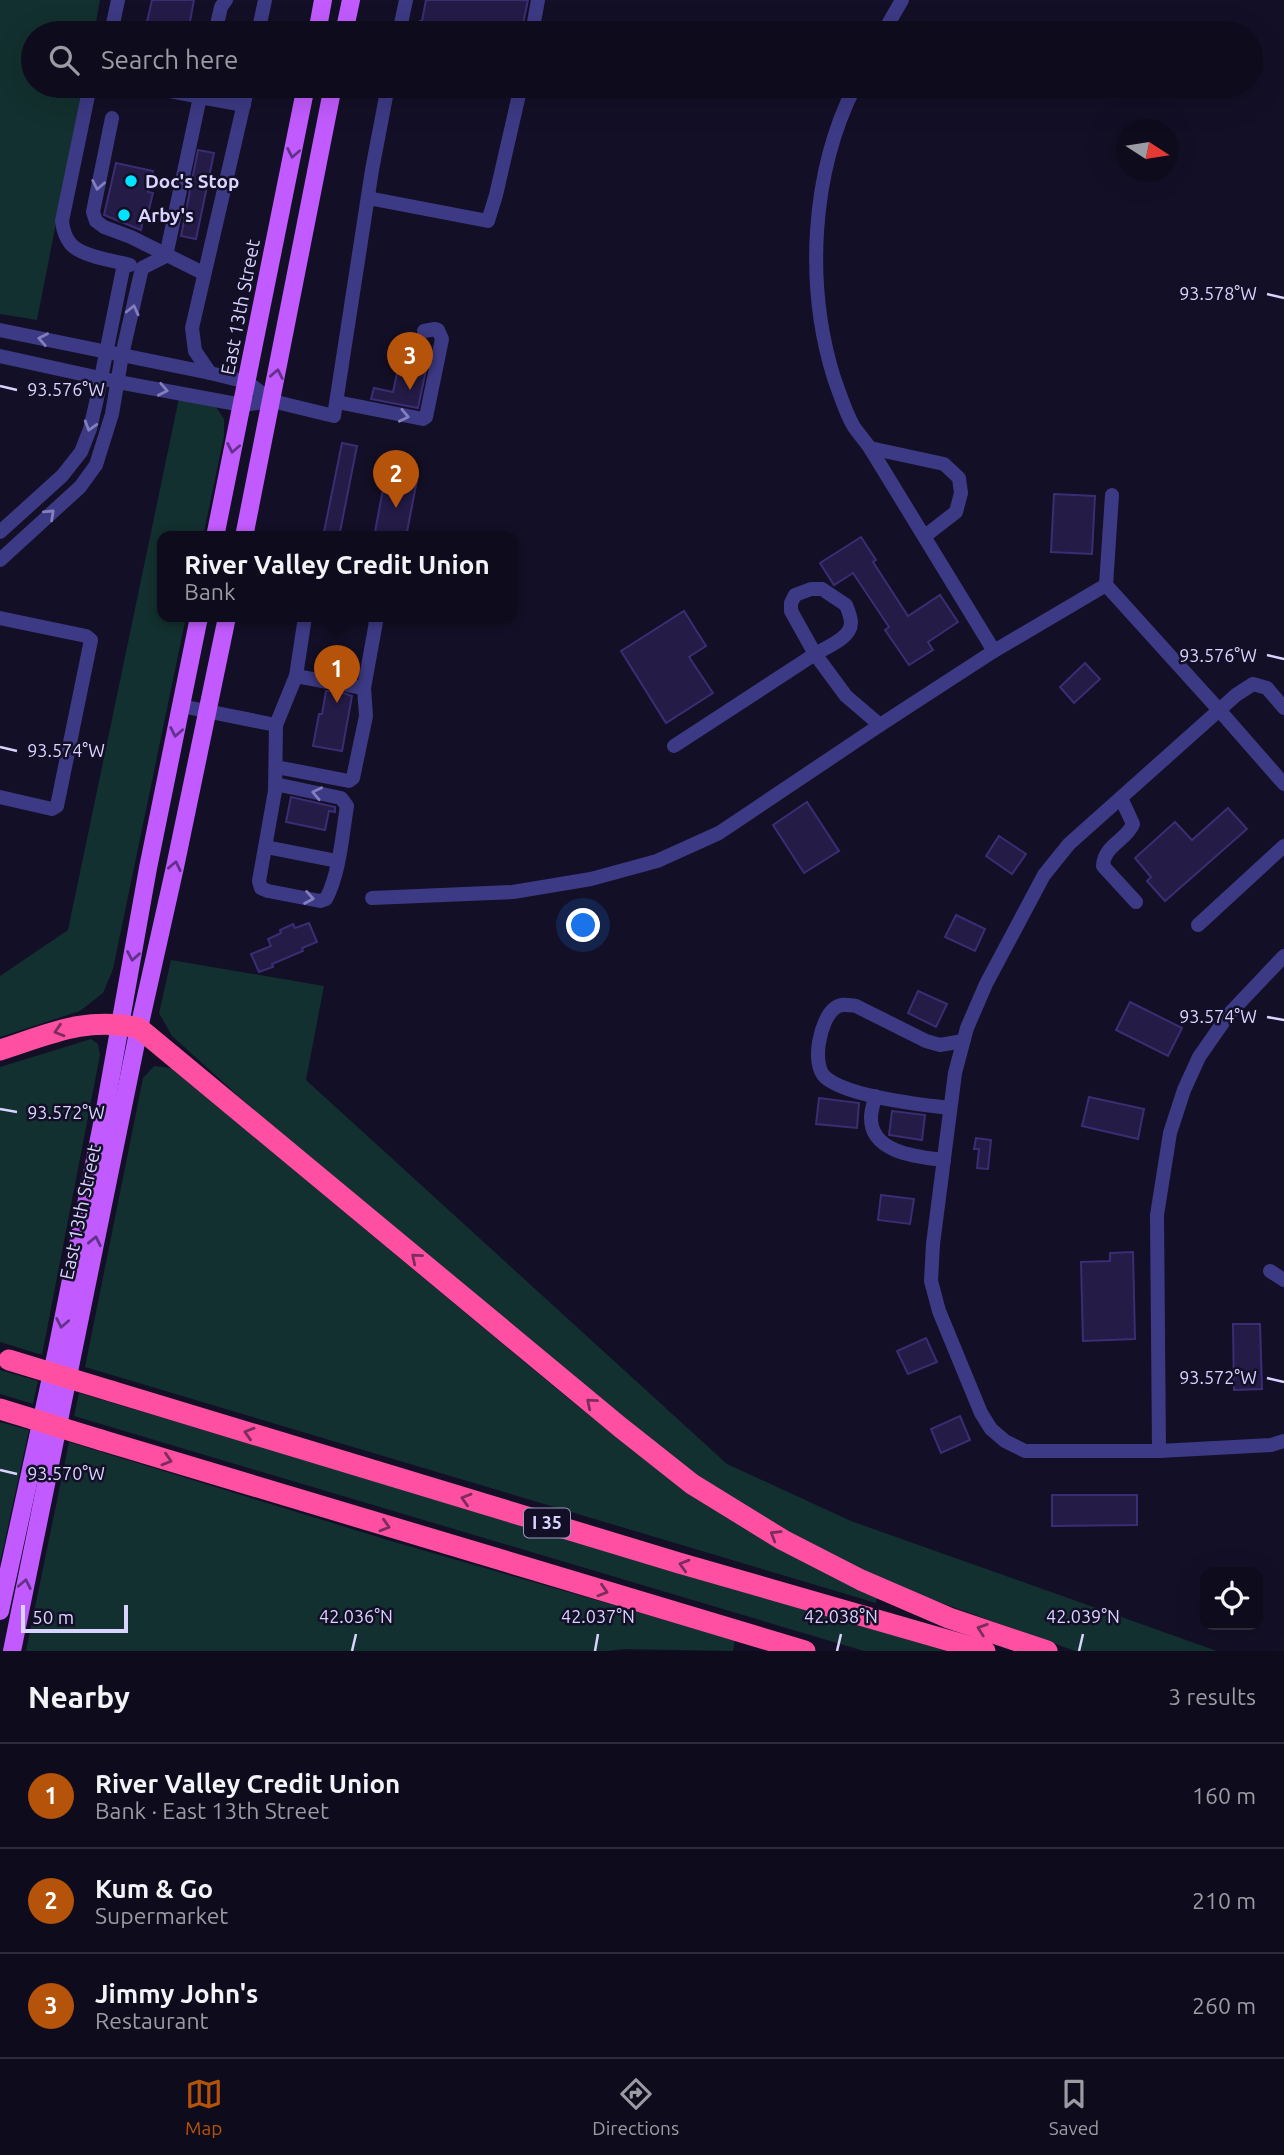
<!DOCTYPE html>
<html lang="en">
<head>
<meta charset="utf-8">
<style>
	:root { --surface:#0e0b1c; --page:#1c1929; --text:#f1f3f6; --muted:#9b9ba3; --line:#2e2b3b; --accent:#b45309 }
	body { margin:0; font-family:Ubuntu,sans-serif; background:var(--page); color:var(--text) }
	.controls { position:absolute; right:21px; bottom:21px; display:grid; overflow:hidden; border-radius:14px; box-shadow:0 7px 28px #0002 }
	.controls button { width:63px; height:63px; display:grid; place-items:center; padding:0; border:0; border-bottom:2px solid var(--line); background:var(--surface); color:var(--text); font:35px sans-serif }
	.compass { position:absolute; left:1116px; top:119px; width:63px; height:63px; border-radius:50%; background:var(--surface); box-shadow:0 7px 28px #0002; rotate:102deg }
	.scale { position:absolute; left:21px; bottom:18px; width:107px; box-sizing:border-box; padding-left:7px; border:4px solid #d9d4ff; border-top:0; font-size:19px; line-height:24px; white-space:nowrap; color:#d9d4ff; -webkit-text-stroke:5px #130f26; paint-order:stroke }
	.you { position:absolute; left:584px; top:926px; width:24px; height:24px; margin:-18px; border:5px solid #fff; border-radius:50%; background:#1a73e8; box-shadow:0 0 0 10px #1a73e833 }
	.badge { display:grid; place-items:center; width:46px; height:46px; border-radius:50%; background:var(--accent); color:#fff; font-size:23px; font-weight:700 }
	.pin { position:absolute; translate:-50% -58px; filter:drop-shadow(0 2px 4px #0008) }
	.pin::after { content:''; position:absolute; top:37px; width:24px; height:21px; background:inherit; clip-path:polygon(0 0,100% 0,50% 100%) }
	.popup { position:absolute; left:157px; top:531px; width:360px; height:91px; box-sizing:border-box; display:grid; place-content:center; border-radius:14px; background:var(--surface); filter:drop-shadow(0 2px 5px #0005); font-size:23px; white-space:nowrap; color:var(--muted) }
	.popup b { font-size:26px; color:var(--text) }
	.popup::after { content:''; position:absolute; left:50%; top:100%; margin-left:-14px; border:14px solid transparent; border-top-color:var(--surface) }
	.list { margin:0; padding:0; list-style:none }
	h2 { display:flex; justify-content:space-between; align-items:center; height:91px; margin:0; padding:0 28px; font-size:30px }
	h2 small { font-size:23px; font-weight:400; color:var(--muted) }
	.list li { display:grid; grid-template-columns:46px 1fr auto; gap:21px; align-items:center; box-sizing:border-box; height:105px; padding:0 28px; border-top:2px solid var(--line) }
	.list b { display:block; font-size:26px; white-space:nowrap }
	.list p { margin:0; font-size:23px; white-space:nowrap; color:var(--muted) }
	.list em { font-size:23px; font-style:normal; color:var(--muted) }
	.icon { flex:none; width:38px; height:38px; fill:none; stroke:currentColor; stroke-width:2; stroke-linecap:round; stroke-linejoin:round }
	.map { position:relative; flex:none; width:1284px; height:1651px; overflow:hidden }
	.search { position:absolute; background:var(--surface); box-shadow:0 7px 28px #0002; left:21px; right:21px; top:21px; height:77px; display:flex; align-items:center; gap:18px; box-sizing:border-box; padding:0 24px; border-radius:38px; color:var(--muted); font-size:26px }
	.sheet { height:406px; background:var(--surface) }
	nav { display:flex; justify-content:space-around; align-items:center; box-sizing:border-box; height:98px; border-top:2px solid var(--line); background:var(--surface); font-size:19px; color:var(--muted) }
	nav a { display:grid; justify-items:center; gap:4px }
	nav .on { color:var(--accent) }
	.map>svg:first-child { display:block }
	.green { fill:#12302f }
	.building { fill:#241b47; stroke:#3b2d73; stroke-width:2 }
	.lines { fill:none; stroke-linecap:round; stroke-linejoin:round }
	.minor { stroke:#3d3a85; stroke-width:14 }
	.major { stroke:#c25bff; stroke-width:18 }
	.highway { stroke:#ff4fa3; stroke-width:21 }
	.highway-bridge { stroke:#ff4fa3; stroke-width:21 }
	.oneway { stroke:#623188 }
	.oneway2 { stroke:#837fbc }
	.oneway3 { stroke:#7d2c5e }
	.ticks { fill:none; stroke:#d9d4ff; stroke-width:2.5 }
	.poi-dot { fill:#00e5ff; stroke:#130f26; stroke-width:2.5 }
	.labels { text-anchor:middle; stroke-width:5; stroke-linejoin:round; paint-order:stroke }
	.shield { fill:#130f26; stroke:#9e99be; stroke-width:2 }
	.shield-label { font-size:18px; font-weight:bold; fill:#d9d4ff }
	.poi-label { font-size:19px; font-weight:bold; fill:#d9d4ff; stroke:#130f26; text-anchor:start }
	.street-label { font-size:19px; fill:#d9d4ff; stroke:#130f26 }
	.ticks-label { font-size:18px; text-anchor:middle; fill:#d9d4ff; stroke:#130f26; stroke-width:5; stroke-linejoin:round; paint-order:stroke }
</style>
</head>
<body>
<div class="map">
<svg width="1284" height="1651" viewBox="0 0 1284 1651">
	<rect width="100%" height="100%" fill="#130f26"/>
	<g class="green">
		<path d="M 0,0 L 100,0 L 94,33 L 33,33 L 33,86 L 83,86 L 37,320 L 0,314 Z"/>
		<path d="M 179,398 L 216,407 L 224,419 L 224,436 L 203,537 L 162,537 L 162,617 L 186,617 L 113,969 L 103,993 L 80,1011 L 0,1037 L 0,976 L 68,930 Z"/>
		<path d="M 171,960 L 324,986 L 306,1080 L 727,1464 L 851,1521 L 1217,1651 L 1075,1651 L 884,1582 L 782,1529 L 715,1488 L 661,1450 L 287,1140 L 172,1036 L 159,1013 Z"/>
		<path d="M 91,1039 L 98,1044 L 100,1055 L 42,1355 L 0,1342 L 0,1067 Z"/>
		<path d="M 154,1066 L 171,1068 L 569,1399 L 684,1491 L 771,1543 L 877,1597 L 876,1603 L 85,1367 L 143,1078 Z"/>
		<path d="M 0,1370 L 38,1381 L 33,1404 L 0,1394 Z"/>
		<path d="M 79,1393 L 946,1651 L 864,1651 L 74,1416 Z"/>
		<path d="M 0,1422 L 29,1430 L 0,1563 Z"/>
		<path d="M 69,1442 L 391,1541 L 735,1640 L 733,1651 L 624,1649 L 607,1651 L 26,1651 Z"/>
	</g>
	<g class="building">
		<path d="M 152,0 L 194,0 L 188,32 L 165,33 L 151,31 L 152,23 L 147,22 Z"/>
		<path d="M 426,0 L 528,0 L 521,33 L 417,33 L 420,21 L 422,21 Z"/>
		<path d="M 198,150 L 214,153 L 196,239 L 181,236 Z"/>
		<path d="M 116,163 L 153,171 L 148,192 L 153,193 L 149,209 L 145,208 L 141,230 L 104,215 Z"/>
		<path d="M 399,364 L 426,370 L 418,408 L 371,399 L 374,388 L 393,392 Z"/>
		<path d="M 342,443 L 357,446 L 339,537 L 323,537 Z"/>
		<path d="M 387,468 L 418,475 L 406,537 L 374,537 Z"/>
		<path d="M 1054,494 L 1095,496 L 1092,554 L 1051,552 Z"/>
		<path d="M 861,537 L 876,560 L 873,562 L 908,616 L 940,595 L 958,622 L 928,642 L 933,650 L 909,665 L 885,630 L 889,627 L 853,573 L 834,585 L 820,563 Z"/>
		<path d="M 684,611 L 706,646 L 689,657 L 713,693 L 666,723 L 621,651 Z"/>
		<path d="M 1085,663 L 1100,679 L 1074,703 L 1060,687 Z"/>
		<path d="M 334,675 L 343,676 L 337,684 L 340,692 L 352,696 L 342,751 L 313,746 L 319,714 L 322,714 L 326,691 L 332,691 L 337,684 Z"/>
		<path d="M 291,797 L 335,807 L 335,812 L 329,811 L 325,830 L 286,822 Z"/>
		<path d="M 807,802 L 839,851 L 804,873 L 773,825 Z"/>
		<path d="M 1228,808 L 1247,829 L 1165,901 L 1147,881 L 1151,877 L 1135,858 L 1175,822 L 1192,840 Z"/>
		<path d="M 999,836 L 1026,854 L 1012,874 L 986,856 Z"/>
		<path d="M 956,915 L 985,929 L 975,951 L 945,937 Z"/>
		<path d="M 309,923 L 317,942 L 302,948 L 303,951 L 272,964 L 273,967 L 259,972 L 251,954 L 271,946 L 268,939 L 281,933 L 280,930 L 293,924 L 295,928 Z"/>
		<path d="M 918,991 L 947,1004 L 936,1027 L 908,1013 Z"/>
		<path d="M 1130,1002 L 1182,1028 L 1168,1056 L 1116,1030 Z"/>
		<path d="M 1089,1097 L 1144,1109 L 1138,1139 L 1082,1126 Z"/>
		<path d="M 819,1098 L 859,1103 L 857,1128 L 816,1124 Z"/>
		<path d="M 892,1111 L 925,1115 L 922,1140 L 889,1135 Z"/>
		<path d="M 976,1138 L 991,1140 L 988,1169 L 977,1168 L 979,1149 L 974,1149 Z"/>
		<path d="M 881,1195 L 914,1199 L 910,1224 L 878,1220 Z"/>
		<path d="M 1133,1252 L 1135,1339 L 1083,1341 L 1081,1262 L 1110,1261 L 1110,1253 Z"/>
		<path d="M 1233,1324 L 1260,1324 L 1262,1389 L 1234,1390 Z"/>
		<path d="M 926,1338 L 937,1362 L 908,1374 L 897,1351 Z"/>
		<path d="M 960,1416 L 970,1440 L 941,1453 L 931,1429 Z"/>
		<path d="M 1052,1495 L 1137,1495 L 1137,1525 L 1052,1526 Z"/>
	</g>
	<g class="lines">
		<g class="minor">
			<path d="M 111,33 L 118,0"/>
			<path d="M 215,33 L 221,7 L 226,0"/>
			<path d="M 258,33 L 265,0"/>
			<path d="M 399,33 L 406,0"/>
			<path d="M 532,33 L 538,0"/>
			<path d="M 883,33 L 902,0"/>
			<path d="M 90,86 L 62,221 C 63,229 65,237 70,243 C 79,256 115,261 130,265"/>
			<path d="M 143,86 L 200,97"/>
			<path d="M 855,86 C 811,173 805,285 834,378 C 840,394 845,412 854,427 C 859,434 865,441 870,448 L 994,651"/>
			<path d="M 112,118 L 93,212 L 96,221 L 104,227 L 131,237 L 203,273"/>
			<path d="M 368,198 L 488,221 L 496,195 L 521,86"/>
			<path d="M 0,330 L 210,373 L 247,382 L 272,401"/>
			<path d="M 0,356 L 118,382 L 242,405 L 272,401 L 334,416 L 372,170 L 388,86"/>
			<path d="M 210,373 L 195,351 L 192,328 L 248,86"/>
			<path d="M 337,402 L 423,419 L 426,417 L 442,339 L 438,330 L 435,329 L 424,331"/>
			<path d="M 870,448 L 944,464 L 959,478 L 961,493 L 956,512 L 925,536"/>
			<path d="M 0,532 L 62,476 L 81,452 L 90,429 L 96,403 L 124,264"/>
			<path d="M 0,560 L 80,487 L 96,465 L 112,414 L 122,355 L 142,268 L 166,256 L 200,97 L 244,105"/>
			<path d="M 1106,585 L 1112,495"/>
			<path d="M 811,589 L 822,589 L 846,605 C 848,610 851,617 851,623 C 851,638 827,647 815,654 L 791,611 L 791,603 L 795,595 Z"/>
			<path d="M 0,618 L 86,636 L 91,640 L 57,806 L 52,809 L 0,797"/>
			<path d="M 296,676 L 328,682"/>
			<path d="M 347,685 L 364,688"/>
			<path d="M 181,706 L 276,725"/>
			<path d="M 1284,708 L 1267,688 L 1253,684 L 1236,695 L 1069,844 L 1044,875 L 986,984 L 967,1028 L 955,1073 L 933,1244 L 931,1281 L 939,1311 L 981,1413 L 991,1429 L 1005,1441 L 1025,1451 L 1159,1451 L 1157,1215 L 1170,1133 L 1184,1090 L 1199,1057 L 1229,1014 L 1284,956"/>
			<path d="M 674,746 L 815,654 L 846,696 L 880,725"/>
			<path d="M 276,767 L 349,781 L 353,778 L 366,716 L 364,688 L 376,622 L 373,617"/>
			<path d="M 275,784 L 341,798 L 347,806 C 342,836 340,872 326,899 L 320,901 L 268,891 L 261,888 L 259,881 L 275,791 L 276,725 L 296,676 L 305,617"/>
			<path d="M 1121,798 L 1133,824 C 1126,841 1104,845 1103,866 L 1136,902"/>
			<path d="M 266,847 L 337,861"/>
			<path d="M 372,898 L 513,892 L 591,879 L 657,861 L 719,833 L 880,725 L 994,651 L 1106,585 L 1220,711 L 1284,784"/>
			<path d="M 1198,925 L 1284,846"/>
			<path d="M 875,1096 C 874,1103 871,1110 871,1117 C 870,1153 918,1157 944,1160"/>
			<path d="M 950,1108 C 922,1105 846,1096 825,1077 C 811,1064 820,1019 835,1008 C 841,1003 848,1005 856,1006 L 926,1041 L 940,1045 L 963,1041"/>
			<path d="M 1270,1271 L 1284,1280"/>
			<path d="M 1159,1451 L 1271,1445 L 1284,1441"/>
		</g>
		<g class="major">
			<path d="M 317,33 L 323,0"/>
			<path d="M 344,33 L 351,0"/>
			<path d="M 215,537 L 306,86"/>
			<path d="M 244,537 L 333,86"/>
			<path d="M 0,1611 L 57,1350 L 105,1109 L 148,868 L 199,617"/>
			<path d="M 12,1651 L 139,1028 L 175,867 L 227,617"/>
		</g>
		<g class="highway">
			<path d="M 0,1050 C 50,1034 86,1016 139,1028 L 620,1427 L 692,1484 L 783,1540 L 861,1580 L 949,1618 L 1047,1651"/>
			<path d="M 111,1391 L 679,1563 L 985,1651"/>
			<path d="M 101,1440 L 805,1651"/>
		</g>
		<g class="highway-bridge">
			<path d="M 9,1360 L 111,1391"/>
			<path d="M 0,1409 L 101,1440"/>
		</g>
	</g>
	<defs><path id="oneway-chevron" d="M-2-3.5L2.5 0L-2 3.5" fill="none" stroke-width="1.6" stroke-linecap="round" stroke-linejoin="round" transform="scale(1.75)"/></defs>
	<g class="oneway">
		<use href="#oneway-chevron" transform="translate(293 153) rotate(101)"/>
		<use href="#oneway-chevron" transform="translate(277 374) rotate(-79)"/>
		<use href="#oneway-chevron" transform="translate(233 448) rotate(101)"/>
		<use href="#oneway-chevron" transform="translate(176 732) rotate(101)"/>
		<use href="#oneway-chevron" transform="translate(175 866) rotate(-78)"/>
		<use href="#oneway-chevron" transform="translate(133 956) rotate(100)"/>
		<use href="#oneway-chevron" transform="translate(95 1241) rotate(-78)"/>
		<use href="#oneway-chevron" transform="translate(62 1323) rotate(101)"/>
		<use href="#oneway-chevron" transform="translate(25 1584) rotate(-79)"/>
	</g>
	<g class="oneway2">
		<use href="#oneway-chevron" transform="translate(98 185) rotate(101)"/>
		<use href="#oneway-chevron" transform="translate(133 310) rotate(-77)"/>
		<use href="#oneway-chevron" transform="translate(43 339) rotate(-169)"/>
		<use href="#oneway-chevron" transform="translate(163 390) rotate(11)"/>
		<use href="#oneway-chevron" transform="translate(404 416) rotate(12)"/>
		<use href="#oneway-chevron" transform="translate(90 426) rotate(107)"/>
		<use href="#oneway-chevron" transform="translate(50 514) rotate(-43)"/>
		<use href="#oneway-chevron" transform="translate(317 793) rotate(-168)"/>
		<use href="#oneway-chevron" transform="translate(309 898) rotate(10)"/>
	</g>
	<g class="oneway3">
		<use href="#oneway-chevron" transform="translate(59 1031) rotate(163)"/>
		<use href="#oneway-chevron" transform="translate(416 1258) rotate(-140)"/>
		<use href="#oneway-chevron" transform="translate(591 1403) rotate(-140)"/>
		<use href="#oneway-chevron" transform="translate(249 1433) rotate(-163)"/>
		<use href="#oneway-chevron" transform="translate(167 1460) rotate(17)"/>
		<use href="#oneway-chevron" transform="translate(466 1499) rotate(-163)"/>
		<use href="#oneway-chevron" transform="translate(385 1526) rotate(17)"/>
		<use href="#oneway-chevron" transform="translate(775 1535) rotate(-149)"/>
		<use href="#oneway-chevron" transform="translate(684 1565) rotate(-164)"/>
		<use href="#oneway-chevron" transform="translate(603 1591) rotate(17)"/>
		<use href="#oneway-chevron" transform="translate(982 1629) rotate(-161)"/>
	</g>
	<path class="ticks" d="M 1267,294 L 1284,298M 0,386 L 17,390M 1267,655 L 1284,659M 0,747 L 17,751M 1267,1017 L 1284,1020M 0,1109 L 17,1112M 1267,1378 L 1284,1382M 0,1470 L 17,1474M 352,1651 L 356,1634M 595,1651 L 598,1634M 837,1651 L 841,1634M 1079,1651 L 1083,1634"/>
	<g class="poi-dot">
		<circle cx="131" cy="181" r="7"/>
		<circle cx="124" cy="215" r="7"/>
	</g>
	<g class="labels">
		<rect class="shield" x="524" y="1508.5" width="46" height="29" rx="5"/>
		<g class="shield-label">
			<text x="547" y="1529">I 35</text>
		</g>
		<g class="poi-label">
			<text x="145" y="188">Doc's Stop</text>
			<text x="138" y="222">Arby's</text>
		</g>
		<g class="street-label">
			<text transform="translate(240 307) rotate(-79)" y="7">East 13th Street</text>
			<text transform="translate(80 1212) rotate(-78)" y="7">East 13th Street</text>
		</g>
	</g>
	<g class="ticks-label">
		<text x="1218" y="300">93.578°W</text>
		<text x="66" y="396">93.576°W</text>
		<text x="1218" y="662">93.576°W</text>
		<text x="66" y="757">93.574°W</text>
		<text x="1218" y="1023">93.574°W</text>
		<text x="66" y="1119">93.572°W</text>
		<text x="1218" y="1384">93.572°W</text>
		<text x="66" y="1480">93.570°W</text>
		<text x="356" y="1623">42.036°N</text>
		<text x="598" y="1623">42.037°N</text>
		<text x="841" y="1623">42.038°N</text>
		<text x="1083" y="1623">42.039°N</text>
	</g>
</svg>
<div class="controls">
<button><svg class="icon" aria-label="locate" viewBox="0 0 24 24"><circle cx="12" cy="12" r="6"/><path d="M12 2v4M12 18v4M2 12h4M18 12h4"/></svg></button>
</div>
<svg class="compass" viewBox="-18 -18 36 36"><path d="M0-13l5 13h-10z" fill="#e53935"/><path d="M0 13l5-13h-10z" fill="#9b9ba3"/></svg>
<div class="scale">50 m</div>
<div class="you"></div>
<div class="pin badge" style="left:337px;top:703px">1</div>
<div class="popup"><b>River Valley Credit Union</b>Bank</div>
<div class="pin badge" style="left:396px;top:508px">2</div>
<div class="pin badge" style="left:410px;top:390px">3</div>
<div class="search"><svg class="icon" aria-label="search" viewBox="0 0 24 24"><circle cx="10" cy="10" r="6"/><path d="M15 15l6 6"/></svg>Search here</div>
</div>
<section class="sheet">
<h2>Nearby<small>3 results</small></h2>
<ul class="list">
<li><span class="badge">1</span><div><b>River Valley Credit Union</b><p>Bank · East 13th Street</p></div><em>160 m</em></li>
<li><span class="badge">2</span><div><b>Kum &amp; Go</b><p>Supermarket</p></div><em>210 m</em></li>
<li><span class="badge">3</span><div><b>Jimmy John's</b><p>Restaurant</p></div><em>260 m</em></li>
</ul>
</section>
<nav>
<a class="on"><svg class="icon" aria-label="map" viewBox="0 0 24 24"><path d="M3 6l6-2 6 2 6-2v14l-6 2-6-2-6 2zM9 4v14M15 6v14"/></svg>Map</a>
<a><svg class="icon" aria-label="directions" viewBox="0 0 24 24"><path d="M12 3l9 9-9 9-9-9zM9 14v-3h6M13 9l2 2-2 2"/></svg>Directions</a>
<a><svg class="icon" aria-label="saved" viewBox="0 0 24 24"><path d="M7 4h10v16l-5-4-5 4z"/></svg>Saved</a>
</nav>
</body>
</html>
